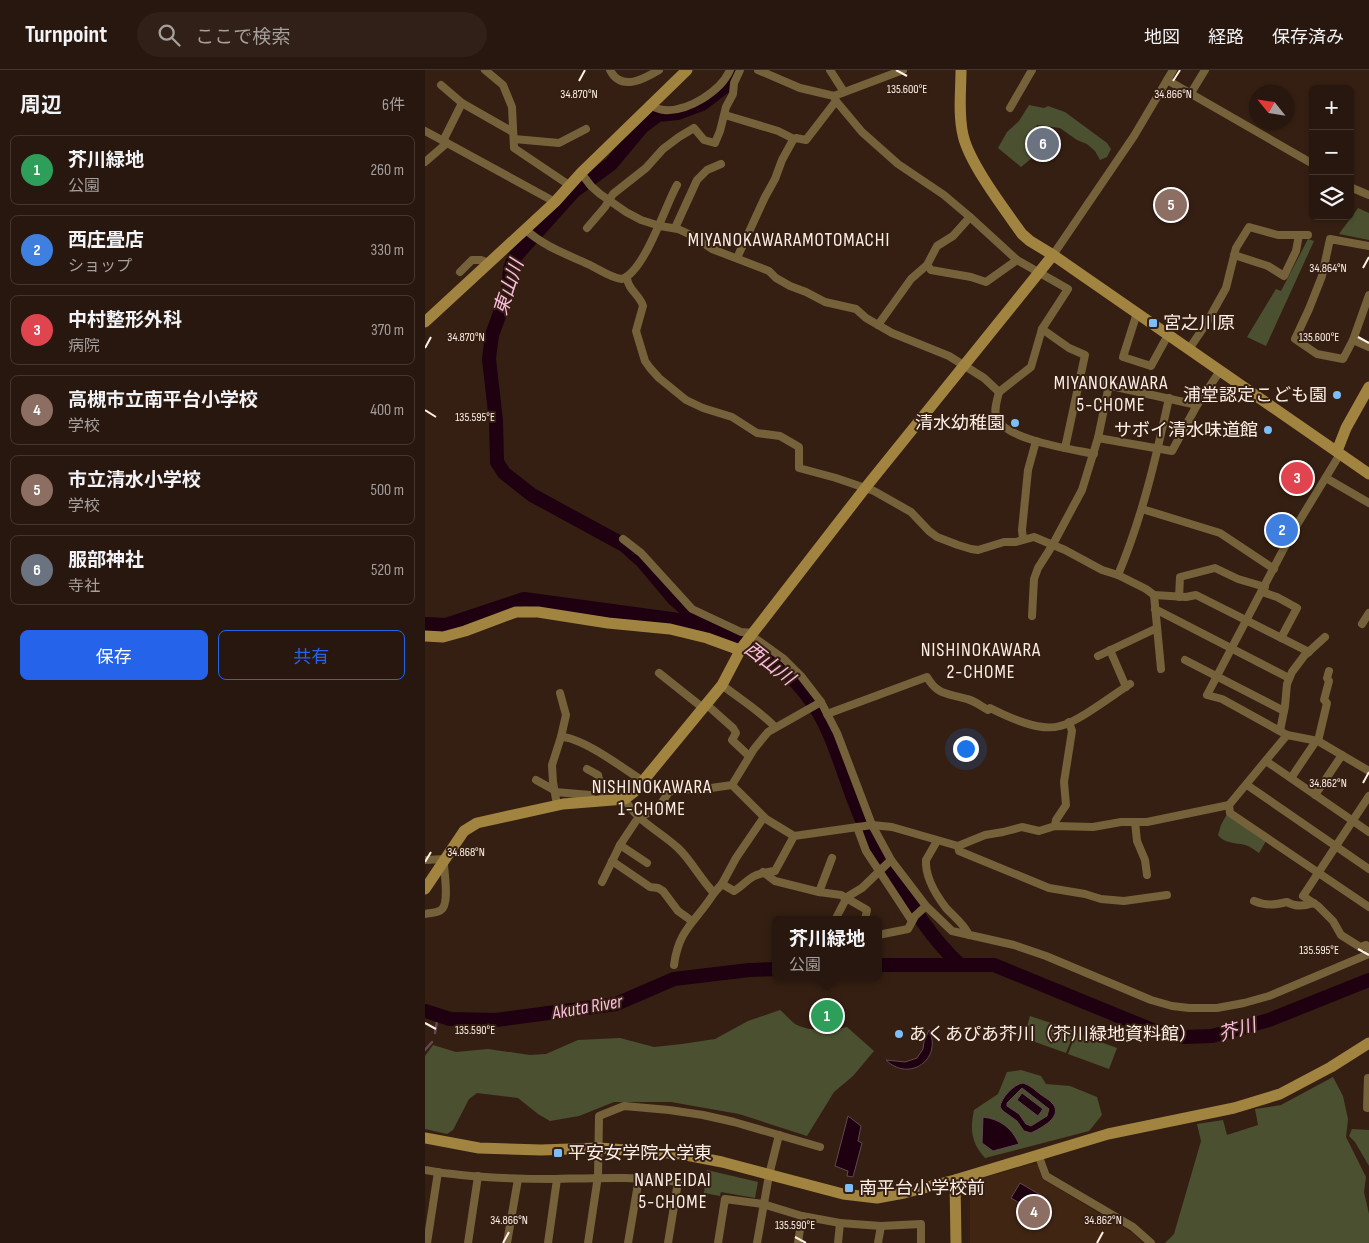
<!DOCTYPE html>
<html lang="ja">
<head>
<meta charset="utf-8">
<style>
	:root { --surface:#28170e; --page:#302017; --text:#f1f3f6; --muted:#a59f9e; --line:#44362e; --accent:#2563eb }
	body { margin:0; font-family:"Sofia Sans Condensed","Noto Sans JP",sans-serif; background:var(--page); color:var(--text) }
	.controls { position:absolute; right:15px; top:15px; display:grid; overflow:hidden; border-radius:8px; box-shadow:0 1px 4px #0004 }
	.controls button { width:45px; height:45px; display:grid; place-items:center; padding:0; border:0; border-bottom:1px solid var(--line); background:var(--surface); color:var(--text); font:25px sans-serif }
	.compass { position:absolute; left:824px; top:15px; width:45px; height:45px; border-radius:50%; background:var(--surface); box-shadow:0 1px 4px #0004; rotate:300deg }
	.you { position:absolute; left:540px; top:678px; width:18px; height:18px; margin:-12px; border:4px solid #fff; border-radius:50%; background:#1a73e8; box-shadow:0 0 0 8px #1a73e833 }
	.badge { display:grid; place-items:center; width:32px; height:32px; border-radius:50%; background:var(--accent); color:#fff; font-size:16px; font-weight:700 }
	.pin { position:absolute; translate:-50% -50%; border:2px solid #fff; box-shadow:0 1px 5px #0006 }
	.popup { position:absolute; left:347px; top:846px; width:110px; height:65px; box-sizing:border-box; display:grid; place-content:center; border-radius:8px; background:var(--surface); filter:drop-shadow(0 1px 4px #0005); font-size:16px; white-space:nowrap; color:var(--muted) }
	.popup b { font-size:19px; color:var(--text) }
	.popup::after { content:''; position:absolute; left:50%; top:100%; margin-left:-10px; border:10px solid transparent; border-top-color:var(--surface) }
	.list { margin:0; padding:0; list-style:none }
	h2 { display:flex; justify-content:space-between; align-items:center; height:65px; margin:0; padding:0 20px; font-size:21px }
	h2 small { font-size:16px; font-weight:400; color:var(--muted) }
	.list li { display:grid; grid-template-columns:32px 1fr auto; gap:15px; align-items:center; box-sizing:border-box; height:70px; margin:0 10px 10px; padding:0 10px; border:1px solid var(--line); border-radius:8px }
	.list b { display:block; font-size:19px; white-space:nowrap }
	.list p { margin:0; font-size:16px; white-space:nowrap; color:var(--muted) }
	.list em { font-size:16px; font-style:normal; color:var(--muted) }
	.actions { display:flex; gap:10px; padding:15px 20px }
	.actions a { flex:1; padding:11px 0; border:1px solid var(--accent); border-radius:8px; text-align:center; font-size:18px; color:var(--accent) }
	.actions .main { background:var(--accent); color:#fff }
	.icon { flex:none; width:28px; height:28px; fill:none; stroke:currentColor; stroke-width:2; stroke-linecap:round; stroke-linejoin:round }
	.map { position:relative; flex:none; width:944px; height:1173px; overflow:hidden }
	header { display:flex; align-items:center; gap:30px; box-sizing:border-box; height:70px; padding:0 25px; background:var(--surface); border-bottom:1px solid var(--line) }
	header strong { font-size:24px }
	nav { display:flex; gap:28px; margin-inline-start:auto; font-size:18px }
	.search { width:350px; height:45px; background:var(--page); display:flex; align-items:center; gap:12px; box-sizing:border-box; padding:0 18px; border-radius:28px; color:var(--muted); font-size:19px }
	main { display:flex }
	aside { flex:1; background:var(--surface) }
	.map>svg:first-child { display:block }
	.built { fill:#402513 }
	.green { fill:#4b5130 }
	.water { fill:#1e0011; stroke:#614851; fill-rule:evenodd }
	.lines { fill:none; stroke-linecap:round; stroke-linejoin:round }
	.stream { stroke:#614851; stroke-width:2.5 }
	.river { stroke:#1e0011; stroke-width:14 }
	.street { stroke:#75623a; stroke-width:8 }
	.secondary { stroke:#a28441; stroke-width:11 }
	.ticks { fill:none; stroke:#feefe6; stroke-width:2 }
	.poi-dot { fill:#7cbef9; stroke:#351f12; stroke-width:2 }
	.labels { text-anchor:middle; stroke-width:4; stroke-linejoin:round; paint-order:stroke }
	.poi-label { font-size:18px; fill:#feefe6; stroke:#351f12; text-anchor:start }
	.neighbourhood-label { font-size:19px; letter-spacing:1px; fill:#feefe6; stroke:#351f12 }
	.water-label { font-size:19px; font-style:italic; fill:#fdbcdf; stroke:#351f12 }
	.ticks-label { font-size:12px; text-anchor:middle; fill:#feefe6; stroke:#351f12; stroke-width:4; stroke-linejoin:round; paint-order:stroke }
</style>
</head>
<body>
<header>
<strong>Turnpoint</strong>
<div class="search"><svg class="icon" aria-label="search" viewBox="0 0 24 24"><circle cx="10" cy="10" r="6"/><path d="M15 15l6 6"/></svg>ここで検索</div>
<nav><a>地図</a><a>経路</a><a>保存済み</a></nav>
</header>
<main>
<aside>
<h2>周辺<small>6件</small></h2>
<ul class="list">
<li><span class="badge" style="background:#2e9e5b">1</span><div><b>芥川緑地</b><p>公園</p></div><em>260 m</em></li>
<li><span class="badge" style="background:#3f7fe0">2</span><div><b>西庄畳店</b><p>ショップ</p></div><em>330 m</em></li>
<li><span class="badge" style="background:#e0444e">3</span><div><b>中村整形外科</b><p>病院</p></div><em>370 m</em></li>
<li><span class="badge" style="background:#8d6e63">4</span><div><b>高槻市立南平台小学校</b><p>学校</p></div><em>400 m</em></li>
<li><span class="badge" style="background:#8d6e63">5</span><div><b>市立清水小学校</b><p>学校</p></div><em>500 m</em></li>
<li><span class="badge" style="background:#6b7280">6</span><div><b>服部神社</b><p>寺社</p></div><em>520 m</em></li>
</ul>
<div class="actions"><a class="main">保存</a><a>共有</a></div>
</aside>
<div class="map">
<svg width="944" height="1173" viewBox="0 0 944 1173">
	<rect width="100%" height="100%" fill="#351f12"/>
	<path class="built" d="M 609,1093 L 613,1095 L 617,1109 L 709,1164 L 718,1173 L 545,1173 L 545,1120 L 551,1110 Z"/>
	<g class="green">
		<path d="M 604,35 L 619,38 L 623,36 L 640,42 L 682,73 L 686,79 L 682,87 L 675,90 L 670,81 L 662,74 L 652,70 L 635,58 L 612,55 L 602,76 L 603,80 L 607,85 L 607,88 L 596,97 L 573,78 L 582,62 L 594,51 Z"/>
		<path d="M 933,138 L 944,143 L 944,170 L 914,164 Z"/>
		<path d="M 883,169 L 889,171 L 841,276 L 822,267 L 851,219 L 856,221 Z"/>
		<path d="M 802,744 L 841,771 L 834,783 C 830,780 827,778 823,776 C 813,772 801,775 793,765 L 796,755 Z"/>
		<path d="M 355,940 C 360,944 365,950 370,954 C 385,962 406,961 422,957 L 449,981 L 428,1006 L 409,1022 L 382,1066 L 314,1044 L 246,1032 L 189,1032 L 154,1046 L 125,1051 L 113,1044 L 93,1028 L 52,1023 L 44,1029 L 28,1060 L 22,1064 L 0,1059 L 0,986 L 8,975 L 31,982 L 63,979 L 105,985 L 121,984 L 153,970 L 195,968 L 229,977 L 257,974 L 290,969 L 323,951 Z"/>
		<path d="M 605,946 L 650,961 L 641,983 L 599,968 Z"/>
		<path d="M 651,963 L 692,978 L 684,999 L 643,984 Z"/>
		<path d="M 596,1000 L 616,1006 L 621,1014 L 645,1016 L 672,1027 L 677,1045 L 664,1061 L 560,1088 C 546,1073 545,1059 549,1040 L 573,1024 L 582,1002 Z"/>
		<path d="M 908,1007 L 918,1026 L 923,1049 L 921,1067 L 941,1107 L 939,1122 L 944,1144 L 944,1173 L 740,1173 L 749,1164 L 776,1071 L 772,1054 L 798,1050 L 802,1065 L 833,1055 L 830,1039 L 856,1035 Z"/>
		<path d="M 927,1059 L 944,1060 L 944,1096 L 930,1072 L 924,1066 Z"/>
		<path d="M 282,1100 L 333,1112 L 330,1128 L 296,1122 L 295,1126 L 279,1123 Z"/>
	</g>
	<g class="water">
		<path d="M 504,960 C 518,989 484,1013 461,990 L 480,992 L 492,988 L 498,979 L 499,972 Z"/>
		<path d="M 598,1013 C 605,1015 610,1020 615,1024 C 619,1027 625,1030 628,1034 C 638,1047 616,1058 606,1063 L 599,1061 L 592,1051 L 578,1041 L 575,1037 C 576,1028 589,1014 598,1013 ZM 597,1018 L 624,1039 L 622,1046 L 606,1056 L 601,1054 L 594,1044 L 582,1036 L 582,1033 Z"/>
		<path d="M 597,1023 L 618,1039 L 613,1046 L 592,1030 Z"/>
		<path d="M 423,1046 L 436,1056 L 433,1071 L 437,1073 L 428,1107 L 422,1106 L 423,1101 L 410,1096 Z"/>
		<path d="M 558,1047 C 575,1049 587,1058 594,1074 L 568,1081 L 557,1073 Z"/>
		<path d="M 595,1113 L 619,1127 L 610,1142 L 586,1128 Z"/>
	</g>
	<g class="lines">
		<g class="stream">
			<path d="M 10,963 L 13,945"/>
			<path d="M 0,980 L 7,972"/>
		</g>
		<g class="river">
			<path d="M 0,554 L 21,555 L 99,529 L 261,551 C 323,565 378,603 404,663 C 416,691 424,720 436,748 C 444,768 456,786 467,804 C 487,837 507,869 535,895"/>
			<path d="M 279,555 L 249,529 L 217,491 L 199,475 L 107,425 L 79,403 L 72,392 L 71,351 L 64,289 L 67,265 L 83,221 L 85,199 L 89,188 L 149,121 L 186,94 L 217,57 L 233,45 L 253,43 L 277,34 L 298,18 L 310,0"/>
			<path d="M 453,895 L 569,895 L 730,961 L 759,967 L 787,966 L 844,950 L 944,910"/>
			<path d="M 0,941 L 25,949 L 71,950 L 191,934 L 249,909 L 324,900 L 351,899"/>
		</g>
		<g class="street">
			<path d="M 60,0 L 78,15 L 87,37 L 89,78 L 144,115"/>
			<path d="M 185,0 C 196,22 219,9 234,0"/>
			<path d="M 333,0 L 375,18 L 409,26 L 478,0"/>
			<path d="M 405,0 L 419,22"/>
			<path d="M 742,10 L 888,94"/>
			<path d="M 16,15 L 37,33 L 88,62"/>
			<path d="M 766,23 L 780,0"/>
			<path d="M 409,26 L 411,31 L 437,62 L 473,94 L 519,125 L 545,147 L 592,190 L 643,219 L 617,259"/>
			<path d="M 224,35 C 229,37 235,40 239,40 C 263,42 296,21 305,0"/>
			<path d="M 585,38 L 607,0"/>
			<path d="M 300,45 L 353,61 L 369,69"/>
			<path d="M 0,61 L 130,132"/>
			<path d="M 89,69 L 134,73 L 161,59"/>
			<path d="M 18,71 L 37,33"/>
			<path d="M 0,92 L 22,73"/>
			<path d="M 156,103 L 166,116 L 175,124 L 201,142 L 216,150 L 235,156 L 253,159 L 268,166 L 287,179 L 344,201 L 351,208 L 365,216 L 381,222 L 400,232 L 431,239 L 441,248 L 467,263 L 524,286 L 559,308 L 574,322 C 572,331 568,341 572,349 C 583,370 646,379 669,384"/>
			<path d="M 925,117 L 944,125"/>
			<path d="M 162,158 L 180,137 L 188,124 L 221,98 L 238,79 L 254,67 L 269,58 L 279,70 L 290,73 L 295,61 L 301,37 L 308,24 L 309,13 L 315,0"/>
			<path d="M 250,158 L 272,110 L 282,100 L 296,94"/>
			<path d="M 100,159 C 118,176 143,185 165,195 C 175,200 186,208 197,209 C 220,201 240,136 252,115"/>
			<path d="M 944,176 L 905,169 L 897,206 L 884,239 L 870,269 L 892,284 L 918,289 L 928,270 L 944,225"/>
			<path d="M 628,185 L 709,66 L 748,0"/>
			<path d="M 809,185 L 843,196 L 859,206 L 871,181 L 874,165"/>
			<path d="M 312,188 L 340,127 L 350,109 L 357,90 L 368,70 L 371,68 L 381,70 L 411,31"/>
			<path d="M 502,195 L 506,200 L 546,207 L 561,212 L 592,190"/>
			<path d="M 35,202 L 47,190 L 56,190 L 64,193"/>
			<path d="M 202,208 C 203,220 215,225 218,236 L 211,261 L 220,291 L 225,298 L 234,308 L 261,330 L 278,338 L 307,347 L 332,363 L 355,366 L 374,377 L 374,398 L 411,408 L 449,421 L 486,442 L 504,461 L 512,467 L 533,475 L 546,479 L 553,480 L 579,472 L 591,472 L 609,467 L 640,480 L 677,500 L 693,505 L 721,519 L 729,525 L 736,599"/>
			<path d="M 712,243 L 698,287 L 726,296 L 743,265"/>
			<path d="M 453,255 L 486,209 L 502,195 L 512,176 L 528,166 L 545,147"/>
			<path d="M 928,270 L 944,277"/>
			<path d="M 764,279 L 781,254 L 801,218 L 811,178 L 824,157 L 853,165 L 883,165"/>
			<path d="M 655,309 L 772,335"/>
			<path d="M 574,322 L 606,297 L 617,259 L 644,278 L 660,285 L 640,378"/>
			<path d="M 673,368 L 747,381 L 772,335 L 795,301"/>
			<path d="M 915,384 L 867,463 L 782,625 L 797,629 L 862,665 L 893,671 L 944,701"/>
			<path d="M 901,408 L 944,433"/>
			<path d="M 717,439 L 795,463 L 849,499"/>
			<path d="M 198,469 L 216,483 L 267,539 L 316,562 L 329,563"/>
			<path d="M 598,469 L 597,460 L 603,400 L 611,371"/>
			<path d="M 693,505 C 717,448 731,388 744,328"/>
			<path d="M 837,522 L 852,527 L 872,538 L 856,568"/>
			<path d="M 729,525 L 761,527 L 771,525 L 884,582"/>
			<path d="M 754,527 L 755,507 L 790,498 L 813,509 L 840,517"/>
			<path d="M 730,539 L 864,608"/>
			<path d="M 607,546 L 609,509 L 613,498 L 627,476 L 657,420 L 673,368 L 684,315"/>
			<path d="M 937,554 L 944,543"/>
			<path d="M 327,566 L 359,589 L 376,606 L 396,632 L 412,663 L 447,755 L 466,790 L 501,836 L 527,861 L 589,875 L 621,886 L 726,930 L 747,936 L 764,938 L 792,938 L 819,933 L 844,926 L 944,884"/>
			<path d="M 685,580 L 701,617"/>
			<path d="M 673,586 L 732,558"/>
			<path d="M 760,590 L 859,641"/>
			<path d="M 234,603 L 278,638"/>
			<path d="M 297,615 C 315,629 335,641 350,657"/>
			<path d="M 281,634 L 308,658 L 311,663 L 307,670 L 324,686"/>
			<path d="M 402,644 L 502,607 C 513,626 523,623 542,629 C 550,631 556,636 563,640 L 565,638 C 583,647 614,662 635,656 C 653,652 688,625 705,614"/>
			<path d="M 855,661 L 860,636 L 862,614 L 867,602 L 879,586 L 900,567"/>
			<path d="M 136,667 C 157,667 199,699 218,711"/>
			<path d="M 893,671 L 902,633 L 899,630 L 904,611 L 902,608 L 904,601"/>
			<path d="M 841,691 L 944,762"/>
			<path d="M 162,699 L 173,705 L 179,731"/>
			<path d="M 866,708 L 891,671"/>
			<path d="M 111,710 L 129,720"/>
			<path d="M 307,715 L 341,749 L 369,766"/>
			<path d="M 822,715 L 944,799"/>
			<path d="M 130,722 L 165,725 L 169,732"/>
			<path d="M 890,725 L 917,685"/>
			<path d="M 944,726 L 878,826 L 893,836 L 908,851 L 916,865 L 935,877 L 941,875 L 944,881"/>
			<path d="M 200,729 C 210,750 236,762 253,778 C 266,790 276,810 289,823 L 297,814 L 309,821 C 316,817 320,812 326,808 C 333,803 342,802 350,801 L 369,766 L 447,755 L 467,757 L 533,776 L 560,765 L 578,762 L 597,757 L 614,761 L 630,756 L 668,757 L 696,752 L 722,752 L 804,735 L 862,665"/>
			<path d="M 132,735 L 128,712 L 127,695 L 136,667 L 141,645 L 135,623"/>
			<path d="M 804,735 L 805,743 L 944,837"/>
			<path d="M 710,752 L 712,771 L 720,790 L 722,805"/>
			<path d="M 630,756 L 631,750 L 641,735 L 639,712 L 647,661 L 644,652"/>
			<path d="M 432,757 L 441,781 L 487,851"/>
			<path d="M 512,771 L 501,790 C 500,806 511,825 521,838 C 529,847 538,853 544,865"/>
			<path d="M 195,775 L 222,793"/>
			<path d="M 533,776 L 534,781 L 624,818 L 660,824 L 676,829 L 699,831 L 742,825"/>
			<path d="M 0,790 L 20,789"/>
			<path d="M 187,791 L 225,817 L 233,818 L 238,821 L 253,841 L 267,851"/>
			<path d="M 338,802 L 350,811 L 394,822 L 416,825 L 442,840 L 440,850"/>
			<path d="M 177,812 L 195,775 L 211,751 L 215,747 L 233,738 L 244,722 L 254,719 L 272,720 L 307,715 L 329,679 L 343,662 L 396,632"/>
			<path d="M 297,814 L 311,788 L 339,747"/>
			<path d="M 394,822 L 407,788"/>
			<path d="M 829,831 C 841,836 849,835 862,832 C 870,837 880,836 889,833"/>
			<path d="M 0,844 C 5,843 12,843 16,840 C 25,834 19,803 19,793"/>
			<path d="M 410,850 L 422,827 L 437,818 L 466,790"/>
			<path d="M 453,865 L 483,859 L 490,846 L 501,836"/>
			<path d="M 249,895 C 254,858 271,852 289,823"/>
			<path d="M 942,1038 L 943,1008"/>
			<path d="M 613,1084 L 621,1106 L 708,1157 L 726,1173"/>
			<path d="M 0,1100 C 42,1108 87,1109 130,1109 C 172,1108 211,1106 253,1112 L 243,1173"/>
			<path d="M 2,1173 L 13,1102"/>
			<path d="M 43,1173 L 53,1106"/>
			<path d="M 82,1173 L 93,1109"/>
			<path d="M 123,1173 L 132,1109"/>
			<path d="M 163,1173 L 173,1106 L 174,1046 L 199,1036 L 244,1040 L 278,1045 L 309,1052 L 395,1077"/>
			<path d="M 203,1173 L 214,1108"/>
			<path d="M 293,1173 L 300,1129 L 338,1134 L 377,1146 L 415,1153 L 456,1156 L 496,1154 L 496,1173"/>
			<path d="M 332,1173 L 344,1105 L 354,1065"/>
			<path d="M 373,1173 L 377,1146"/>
			<path d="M 413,1173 L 415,1153"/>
			<path d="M 453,1173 L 456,1156"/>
		</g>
		<g class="secondary">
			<path d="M 536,0 C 536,21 533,44 538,65 C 544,93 580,140 597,164 L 605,171 L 628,185 L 944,404"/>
			<path d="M 0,252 L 130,132 L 156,103 L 262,0"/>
			<path d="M 912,381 L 921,358 L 944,317"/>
			<path d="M 0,566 L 18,567 L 40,561 L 91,542 L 113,542 L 183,553 L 245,559 L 282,568 L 315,580"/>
			<path d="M 0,819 L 39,761 L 52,753 L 138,734 L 200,729 L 209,722 L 297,615 L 317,577 L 441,417 L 628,185"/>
			<path d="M 0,1068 L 54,1078 L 116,1080 L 174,1078 L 256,1084 L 297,1092 L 418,1124 L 452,1128 L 479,1123 L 530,1110 L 683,1064 L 809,1038 L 855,1024 L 906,997 L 944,973"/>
			<path d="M 530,1110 L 531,1173"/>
		</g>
	</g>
	<path class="ticks" d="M 471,0 L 482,6M 154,11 L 160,0M 748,11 L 755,0M 938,198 L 944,187M 933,267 L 944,273M 0,278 L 6,267M 0,340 L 11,347M 938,713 L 944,702M 0,792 L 6,782M 933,879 L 944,885M 0,953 L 11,959M 370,1167 L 381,1173M 78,1173 L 84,1162M 672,1173 L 678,1162"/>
	<g class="poi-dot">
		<rect x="723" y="248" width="10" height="10" rx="2.5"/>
		<circle cx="912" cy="325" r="5"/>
		<circle cx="590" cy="353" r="5"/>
		<circle cx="843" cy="360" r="5"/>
		<circle cx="474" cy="964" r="5"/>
		<rect x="128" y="1078" width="10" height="10" rx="2.5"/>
		<rect x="419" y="1113" width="10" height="10" rx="2.5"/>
	</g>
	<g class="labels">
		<g class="poi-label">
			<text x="738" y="259">宮之川原</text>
			<text x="902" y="331" text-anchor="end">浦堂認定こども園</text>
			<text x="580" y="359" text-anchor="end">清水幼稚園</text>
			<text x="833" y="366" text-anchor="end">サボイ清水味道館</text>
			<text x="484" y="970">あくあぴあ芥川（芥川緑地資料館）</text>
			<text x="143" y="1089">平安女学院大学東</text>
			<text x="434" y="1124">南平台小学校前</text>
		</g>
		<g class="neighbourhood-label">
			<text x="364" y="176">MIYANOKAWARAMOTOMACHI</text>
			<text x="686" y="319">MIYANOKAWARA<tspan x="686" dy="22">5-CHOME</tspan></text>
			<text x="556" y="586">NISHINOKAWARA<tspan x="556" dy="22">2-CHOME</tspan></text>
			<text x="227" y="723">NISHINOKAWARA<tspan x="227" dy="22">1-CHOME</tspan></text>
			<text x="248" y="1116">NANPEIDAI<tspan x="248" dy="22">5-CHOME</tspan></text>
		</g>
		<g class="water-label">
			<text transform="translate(83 217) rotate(-72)" y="7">東山川</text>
			<text transform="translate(345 593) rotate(38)" y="7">西山川</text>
			<text transform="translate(162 936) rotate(-10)" y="7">Akuta River</text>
			<text transform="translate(812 959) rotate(-16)" y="7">芥川</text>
		</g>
	</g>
	<g class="ticks-label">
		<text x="482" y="23">135.600°E</text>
		<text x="154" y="28">34.870°N</text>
		<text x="748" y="28">34.866°N</text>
		<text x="903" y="202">34.864°N</text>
		<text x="894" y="271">135.600°E</text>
		<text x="41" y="271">34.870°N</text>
		<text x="50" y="351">135.595°E</text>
		<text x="903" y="717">34.862°N</text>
		<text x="41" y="786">34.868°N</text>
		<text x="894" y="884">135.595°E</text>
		<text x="50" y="964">135.590°E</text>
		<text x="84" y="1154">34.866°N</text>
		<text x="678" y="1154">34.862°N</text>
		<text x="370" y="1159">135.590°E</text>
	</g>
</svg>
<div class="controls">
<button>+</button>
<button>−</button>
<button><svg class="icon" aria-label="layers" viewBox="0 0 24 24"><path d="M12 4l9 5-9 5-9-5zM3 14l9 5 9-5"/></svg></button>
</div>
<svg class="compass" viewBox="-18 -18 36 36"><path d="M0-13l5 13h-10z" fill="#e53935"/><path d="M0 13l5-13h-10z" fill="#a59f9e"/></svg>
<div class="you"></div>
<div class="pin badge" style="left:402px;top:946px;background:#2e9e5b">1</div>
<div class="popup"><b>芥川緑地</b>公園</div>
<div class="pin badge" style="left:857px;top:460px;background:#3f7fe0">2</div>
<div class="pin badge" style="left:872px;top:408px;background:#e0444e">3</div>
<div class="pin badge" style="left:609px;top:1142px;background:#8d6e63">4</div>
<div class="pin badge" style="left:746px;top:135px;background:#8d6e63">5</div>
<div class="pin badge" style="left:618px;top:74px;background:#6b7280">6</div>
</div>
</main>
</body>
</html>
